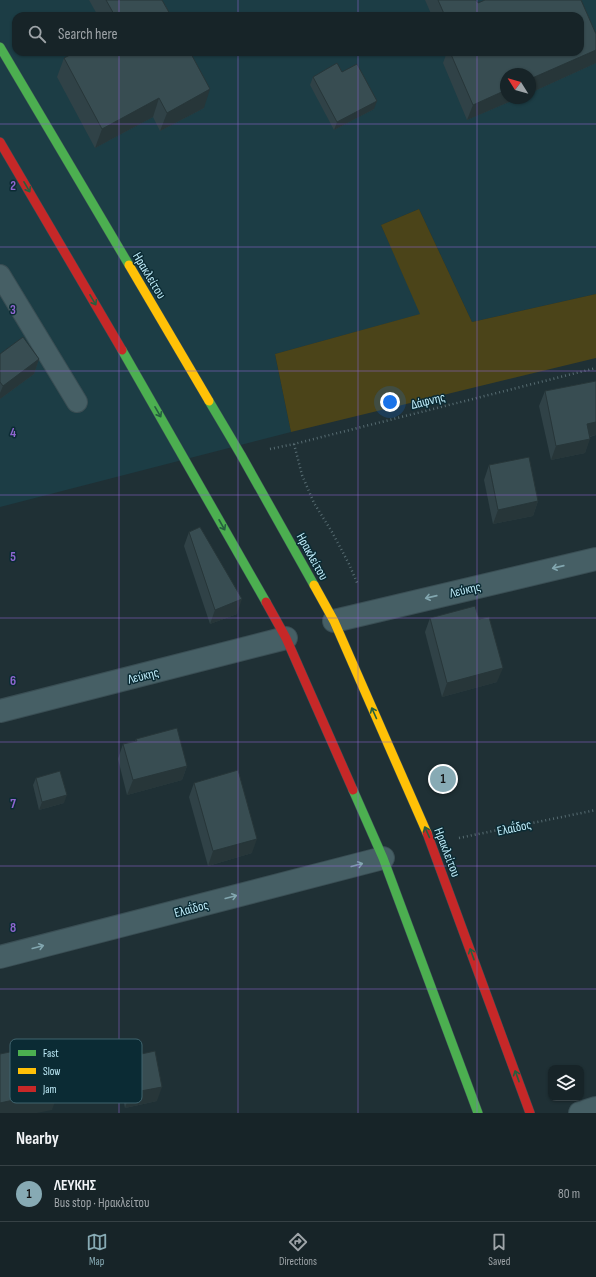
<!DOCTYPE html>
<html lang="en">
<head>
<meta charset="utf-8">
<style>
	:root { --surface:#172428; --page:#243034; --text:#f1f3f6; --muted:#9ea4a8; --line:#364145; --accent:#87aab4 }
	body { margin:0; font-family:"Sofia Sans Condensed",sans-serif; background:var(--page); color:var(--text) }
	.controls { position:absolute; right:12px; bottom:12px; display:grid; overflow:hidden; border-radius:8px; box-shadow:0 1px 3px #0004 }
	.controls button { width:36px; height:36px; display:grid; place-items:center; padding:0; border:0; border-bottom:1px solid var(--line); background:var(--surface); color:var(--text); font:20px sans-serif }
	.compass { position:absolute; left:500px; top:68px; width:36px; height:36px; border-radius:50%; background:var(--surface); box-shadow:0 1px 3px #0004; rotate:307deg }
	.you { position:absolute; left:390px; top:402px; width:14px; height:14px; margin:-10px; border:3px solid #fff; border-radius:50%; background:#1a73e8; box-shadow:0 0 0 6px #1a73e833 }
	.badge { display:grid; place-items:center; width:26px; height:26px; border-radius:50%; background:var(--accent); color:#111; font-size:13px; font-weight:700 }
	.pin { position:absolute; translate:-50% -50%; border:2px solid #fff; box-shadow:0 1px 4px #0006 }
	.list { margin:0; padding:0; list-style:none }
	h2 { display:flex; justify-content:space-between; align-items:center; height:52px; margin:0; padding:0 16px; font-size:17px }
	h2 small { font-size:13px; font-weight:400; color:var(--muted) }
	.list li { display:grid; grid-template-columns:26px 1fr auto; gap:12px; align-items:center; box-sizing:border-box; height:56px; padding:0 16px; border-top:1px solid var(--line) }
	.list b { display:block; font-size:15px; white-space:nowrap }
	.list p { margin:0; font-size:13px; white-space:nowrap; color:var(--muted) }
	.list em { font-size:13px; font-style:normal; color:var(--muted) }
	.icon { flex:none; width:22px; height:22px; fill:none; stroke:currentColor; stroke-width:2; stroke-linecap:round; stroke-linejoin:round }
	.map { position:relative; flex:none; width:596px; height:1113px; overflow:hidden }
	.search { position:absolute; background:var(--surface); box-shadow:0 1px 3px #0004; left:12px; right:12px; top:12px; height:44px; display:flex; align-items:center; gap:10px; box-sizing:border-box; padding:0 14px; border-radius:12px; color:var(--muted); font-size:15px }
	.sheet { height:108px; background:var(--surface) }
	nav { display:flex; justify-content:space-around; align-items:center; box-sizing:border-box; height:56px; border-top:1px solid var(--line); background:var(--surface); font-size:11px; color:var(--muted) }
	nav a { display:grid; justify-items:center; gap:2px }
	nav .on { color:var(--accent) }
	.map>svg:first-child { display:block }
	.built { fill:#1c3d45; fill-rule:evenodd }
	.green { fill:#4b4419 }
	.lines { fill:none; stroke-linecap:round; stroke-linejoin:round }
	.lane-casing { stroke:#3a4e54; stroke-width:22 }
	.street-casing { stroke:#3a4e54; stroke-width:24 }
	.fast-casing { stroke:#3a4e54; stroke-width:10 }
	.slow-casing { stroke:#3a4e54; stroke-width:10 }
	.jam-casing { stroke:#3a4e54; stroke-width:10 }
	.path { stroke:#576c72; stroke-width:2.5; stroke-dasharray:1 3; stroke-linecap:butt }
	.lane { stroke:#465f65; stroke-width:20 }
	.street { stroke:#465f65; stroke-width:22 }
	.fast { stroke:#4caf50; stroke-width:9 }
	.slow { stroke:#ffc107; stroke-width:9 }
	.jam { stroke:#c62828; stroke-width:9 }
	.wall { fill:#304247 }
	.shaded-wall { fill:#273639 }
	.building { fill:#384d52; stroke:#273639 }
	.oneway { stroke:#25603f }
	.oneway2 { stroke:#82a6af }
	.grid { fill:none; stroke:#8f66d0; stroke-width:1; stroke-opacity:0.55 }
	.labels { text-anchor:middle; stroke-width:3; stroke-linejoin:round; paint-order:stroke }
	.street-label { font-size:13px; fill:#bfecf9; stroke:#0b2b34 }
	.key { fill:#0b2b34; stroke:#41656f; stroke-width:1 }
	.key-label { font-size:11px; fill:#bfecf9 }
	.grid-label { font-size:13px; text-anchor:middle; font-weight:bold; fill:#8f66d0; stroke:#0b2b34; stroke-width:3; stroke-linejoin:round; paint-order:stroke }
</style>
</head>
<body>
<div class="map">
<svg width="596" height="1113" viewBox="0 0 596 1113">
	<rect width="100%" height="100%" fill="#1f3035"/>
	<path class="built" d="M 0,0 L 596,0 L 596,294 L 472,322 L 419,209 L 381,225 L 421,314 L 275,354 L 291,432 L 0,507 ZM 16,16 L 580,16 L 580,52 L 16,52 ZM 506,74 L 530,74 L 530,98 L 506,98 Z"/>
	<path class="green" d="M 419,209 L 472,322 L 596,294 L 596,358 L 291,432 L 275,354 L 420,314 L 381,225 Z"/>
	<g class="lines">
		<g class="lane-casing">
			<path id="lane" d="M 0,275 L 77,402"/>
		</g>
		<g class="street-casing">
			<g id="street">
				<path d="M 334,621 L 596,559"/>
				<path d="M 0,711 L 286,638"/>
				<path d="M 0,957 L 383,858"/>
				<path d="M 580,1113 L 596,1108"/>
			</g>
		</g>
		<g class="fast-casing">
			<g id="fast">
				<path d="M 0,47 L 129,265"/>
				<path d="M 122,350 L 266,602"/>
				<path d="M 209,401 L 241,455 L 314,585"/>
				<path d="M 353,790 L 383,858 L 478,1113"/>
			</g>
		</g>
		<g class="slow-casing">
			<g id="slow">
				<path d="M 129,265 L 209,401"/>
				<path d="M 314,585 L 334,621 L 427,833"/>
			</g>
		</g>
		<g class="jam-casing">
			<g id="jam">
				<path d="M 0,142 L 122,350"/>
				<path d="M 266,602 L 286,638 L 353,790"/>
				<path d="M 427,833 L 530,1113"/>
			</g>
		</g>
		<g class="path">
			<path d="M 294,444 L 302,475 L 314,503 L 332,532 L 349,564 L 358,585"/>
			<path d="M 270,449 L 294,444 L 596,368"/>
			<path d="M 459,838 L 596,810"/>
		</g>
		<use href="#lane" class="lane"/>
		<use href="#street" class="street"/>
		<use href="#fast" class="fast"/>
		<use href="#slow" class="slow"/>
		<use href="#jam" class="jam"/>
	</g>
	<g class="wall">
		<path d="M 89,0 L 162,0 L 171,16 L 98,16 Z"/>
		<path d="M 425,0 L 476,0 L 478,3 L 485,0 L 581,0 L 596,34 L 596,63 L 530,93 L 530,74 L 506,74 L 506,98 L 518,98 L 467,120 L 443,63 L 447,52 L 580,52 L 580,16 L 432,16 Z"/>
		<path d="M 64,58 L 204,108 L 160,131 L 153,117 L 95,148 L 57,77 Z"/>
		<path d="M 342,72 L 374,109 L 334,130 L 310,85 L 313,77 Z"/>
		<path d="M 0,354 L 39,359 L 34,374 L 0,399 Z"/>
		<path d="M 596,381 L 596,435 L 590,437 L 585,453 L 551,460 L 539,406 L 545,391 Z"/>
		<path d="M 489,465 L 538,501 L 533,516 L 493,524 L 484,480 Z"/>
		<path d="M 189,532 L 237,614 L 210,624 L 184,546 Z"/>
		<path d="M 430,618 L 479,619 L 497,682 L 442,697 L 425,632 Z"/>
		<path d="M 136,739 L 187,766 L 182,780 L 127,795 L 118,759 L 123,744 L 135,741 Z"/>
		<path d="M 36,778 L 64,803 L 39,810 L 33,785 Z"/>
		<path d="M 194,783 L 252,853 L 208,866 L 189,797 Z"/>
		<path d="M 123,1058 L 157,1101 L 125,1108 L 117,1072 Z"/>
	</g>
	<g class="shaded-wall">
		<path d="M 596,50 L 596,63 L 530,93 L 530,79 Z"/>
		<path d="M 210,89 L 204,108 L 160,131 L 167,113 Z"/>
		<path d="M 506,90 L 506,98 L 518,98 L 467,120 L 473,105 Z"/>
		<path d="M 159,98 L 153,117 L 95,148 L 102,129 Z"/>
		<path d="M 377,101 L 374,109 L 334,130 L 337,122 Z"/>
		<path d="M 39,359 L 34,374 L 0,399 L 0,393 L 3,386 Z"/>
		<path d="M 596,422 L 596,435 L 582,438 L 587,424 Z"/>
		<path d="M 590,439 L 585,453 L 551,460 L 556,446 Z"/>
		<path d="M 538,501 L 533,516 L 493,524 L 498,510 Z"/>
		<path d="M 242,599 L 237,614 L 210,624 L 215,610 Z"/>
		<path d="M 503,668 L 497,682 L 442,697 L 447,683 Z"/>
		<path d="M 187,766 L 182,780 L 127,795 L 133,780 Z"/>
		<path d="M 67,795 L 64,803 L 39,810 L 42,802 Z"/>
		<path d="M 257,839 L 252,853 L 208,866 L 213,851 Z"/>
		<path d="M 162,1087 L 157,1101 L 125,1108 L 130,1093 Z"/>
		<path d="M 59,1090 L 52,1110 L 37,1113 L 0,1113 L 0,1103 Z"/>
	</g>
	<g class="building">
		<path d="M 106,0 L 162,0 L 171,16 L 115,16 Z"/>
		<path d="M 438,0 L 476,0 L 478,3 L 485,0 L 581,0 L 596,34 L 596,50 L 530,79 L 530,74 L 506,74 L 506,90 L 473,105 L 450,52 L 580,52 L 580,16 L 445,16 Z"/>
		<path d="M 76,52 L 190,52 L 210,89 L 167,113 L 159,98 L 102,129 L 64,58 Z"/>
		<path d="M 337,63 L 342,72 L 357,64 L 377,101 L 337,122 L 313,77 Z"/>
		<path d="M 23,337 L 39,359 L 3,386 L 0,382 L 0,354 Z"/>
		<path d="M 596,381 L 596,422 L 587,424 L 590,439 L 556,446 L 545,391 Z"/>
		<path d="M 529,457 L 538,501 L 498,510 L 489,465 Z"/>
		<path d="M 200,527 L 242,599 L 215,610 L 189,532 Z"/>
		<path d="M 475,606 L 479,619 L 489,617 L 503,668 L 447,683 L 430,618 Z"/>
		<path d="M 177,728 L 187,766 L 133,780 L 123,744 L 137,741 L 136,739 Z"/>
		<path d="M 238,770 L 257,839 L 213,851 L 194,783 Z"/>
		<path d="M 60,771 L 67,795 L 42,802 L 36,778 Z"/>
		<path d="M 49,1044 L 59,1090 L 0,1103 L 0,1054 Z"/>
		<path d="M 155,1051 L 162,1087 L 130,1093 L 123,1058 Z"/>
	</g>
	<defs><path id="oneway-shaft" d="M-6 0H5M1.5-3L5.5 0L1.5 3" fill="none" stroke-width="1.6" stroke-linecap="round" stroke-linejoin="round"/></defs>
	<g class="oneway">
		<use href="#oneway-shaft" transform="translate(27 187) rotate(60)"/>
		<use href="#oneway-shaft" transform="translate(93 300) rotate(60)"/>
		<use href="#oneway-shaft" transform="translate(158 412) rotate(60)"/>
		<use href="#oneway-shaft" transform="translate(222 525) rotate(61)"/>
		<use href="#oneway-shaft" transform="translate(374 713) rotate(-114)"/>
		<use href="#oneway-shaft" transform="translate(427 832) rotate(-114)"/>
		<use href="#oneway-shaft" transform="translate(472 954) rotate(-110)"/>
		<use href="#oneway-shaft" transform="translate(517 1076) rotate(-110)"/>
	</g>
	<g class="oneway2">
		<use href="#oneway-shaft" transform="translate(558 567) rotate(167)"/>
		<use href="#oneway-shaft" transform="translate(431 597) rotate(167)"/>
		<use href="#oneway-shaft" transform="translate(357 865) rotate(-15)"/>
		<use href="#oneway-shaft" transform="translate(231 897) rotate(-15)"/>
		<use href="#oneway-shaft" transform="translate(38 947) rotate(-15)"/>
	</g>
	<path class="grid" d="M 119,0 L 119,16M 238,0 L 238,16M 358,0 L 358,16M 477,0 L 477,16M 119,52 L 119,1113M 238,52 L 238,1113M 358,52 L 358,1113M 477,52 L 477,1113M 0,124 L 596,124M 0,247 L 596,247M 0,371 L 596,371M 0,495 L 596,495M 0,618 L 596,618M 0,742 L 596,742M 0,866 L 596,866M 0,989 L 596,989"/>
	<g class="labels">
		<g class="street-label">
			<text transform="translate(150 275) rotate(59)" y="5">Ηρακλείτου</text>
			<text transform="translate(428 400) rotate(-14)" y="5">Δάφνης</text>
			<text transform="translate(313 556) rotate(61)" y="5">Ηρακλείτου</text>
			<text transform="translate(465 589) rotate(-13)" y="5">Λεύκης</text>
			<text transform="translate(143 675) rotate(-14)" y="5">Λεύκης</text>
			<text transform="translate(514 827) rotate(-12)" y="5">Ελαΐδος</text>
			<text transform="translate(448 852) rotate(69)" y="5">Ηρακλείτου</text>
			<text transform="translate(191 908) rotate(-15)" y="5">Ελαΐδος</text>
		</g>
	</g>
	<rect x="10" y="1039" width="132" height="64" rx="6" class="key"/>
	<rect x="18" y="1050" width="18" height="6" fill="#4caf50"/>
	<rect x="18" y="1068" width="18" height="6" fill="#ffc107"/>
	<rect x="18" y="1086" width="18" height="6" fill="#c62828"/>
	<g class="key-label">
		<text x="43" y="1057">Fast</text>
		<text x="43" y="1075">Slow</text>
		<text x="43" y="1093">Jam</text>
	</g>
	<g class="grid-label">
		<text x="13" y="190">2</text>
		<text x="13" y="314">3</text>
		<text x="13" y="437">4</text>
		<text x="13" y="561">5</text>
		<text x="13" y="685">6</text>
		<text x="13" y="808">7</text>
		<text x="13" y="932">8</text>
	</g>
</svg>
<div class="controls">
<button><svg class="icon" aria-label="layers" viewBox="0 0 24 24"><path d="M12 4l9 5-9 5-9-5zM3 14l9 5 9-5"/></svg></button>
</div>
<svg class="compass" viewBox="-18 -18 36 36"><path d="M0-13l5 13h-10z" fill="#e53935"/><path d="M0 13l5-13h-10z" fill="#9ea4a8"/></svg>
<div class="you"></div>
<div class="pin badge" style="left:443px;top:779px">1</div>
<div class="search"><svg class="icon" aria-label="search" viewBox="0 0 24 24"><circle cx="10" cy="10" r="6"/><path d="M15 15l6 6"/></svg>Search here</div>
</div>
<section class="sheet">
<h2>Nearby<small></small></h2>
<ul class="list">
<li><span class="badge">1</span><div><b>ΛΕΥΚΗΣ</b><p>Bus stop · Ηρακλείτου</p></div><em>80 m</em></li>
</ul>
</section>
<nav>
<a class="on"><svg class="icon" aria-label="map" viewBox="0 0 24 24"><path d="M3 6l6-2 6 2 6-2v14l-6 2-6-2-6 2zM9 4v14M15 6v14"/></svg>Map</a>
<a><svg class="icon" aria-label="directions" viewBox="0 0 24 24"><path d="M12 3l9 9-9 9-9-9zM9 14v-3h6M13 9l2 2-2 2"/></svg>Directions</a>
<a><svg class="icon" aria-label="saved" viewBox="0 0 24 24"><path d="M7 4h10v16l-5-4-5 4z"/></svg>Saved</a>
</nav>
</body>
</html>
